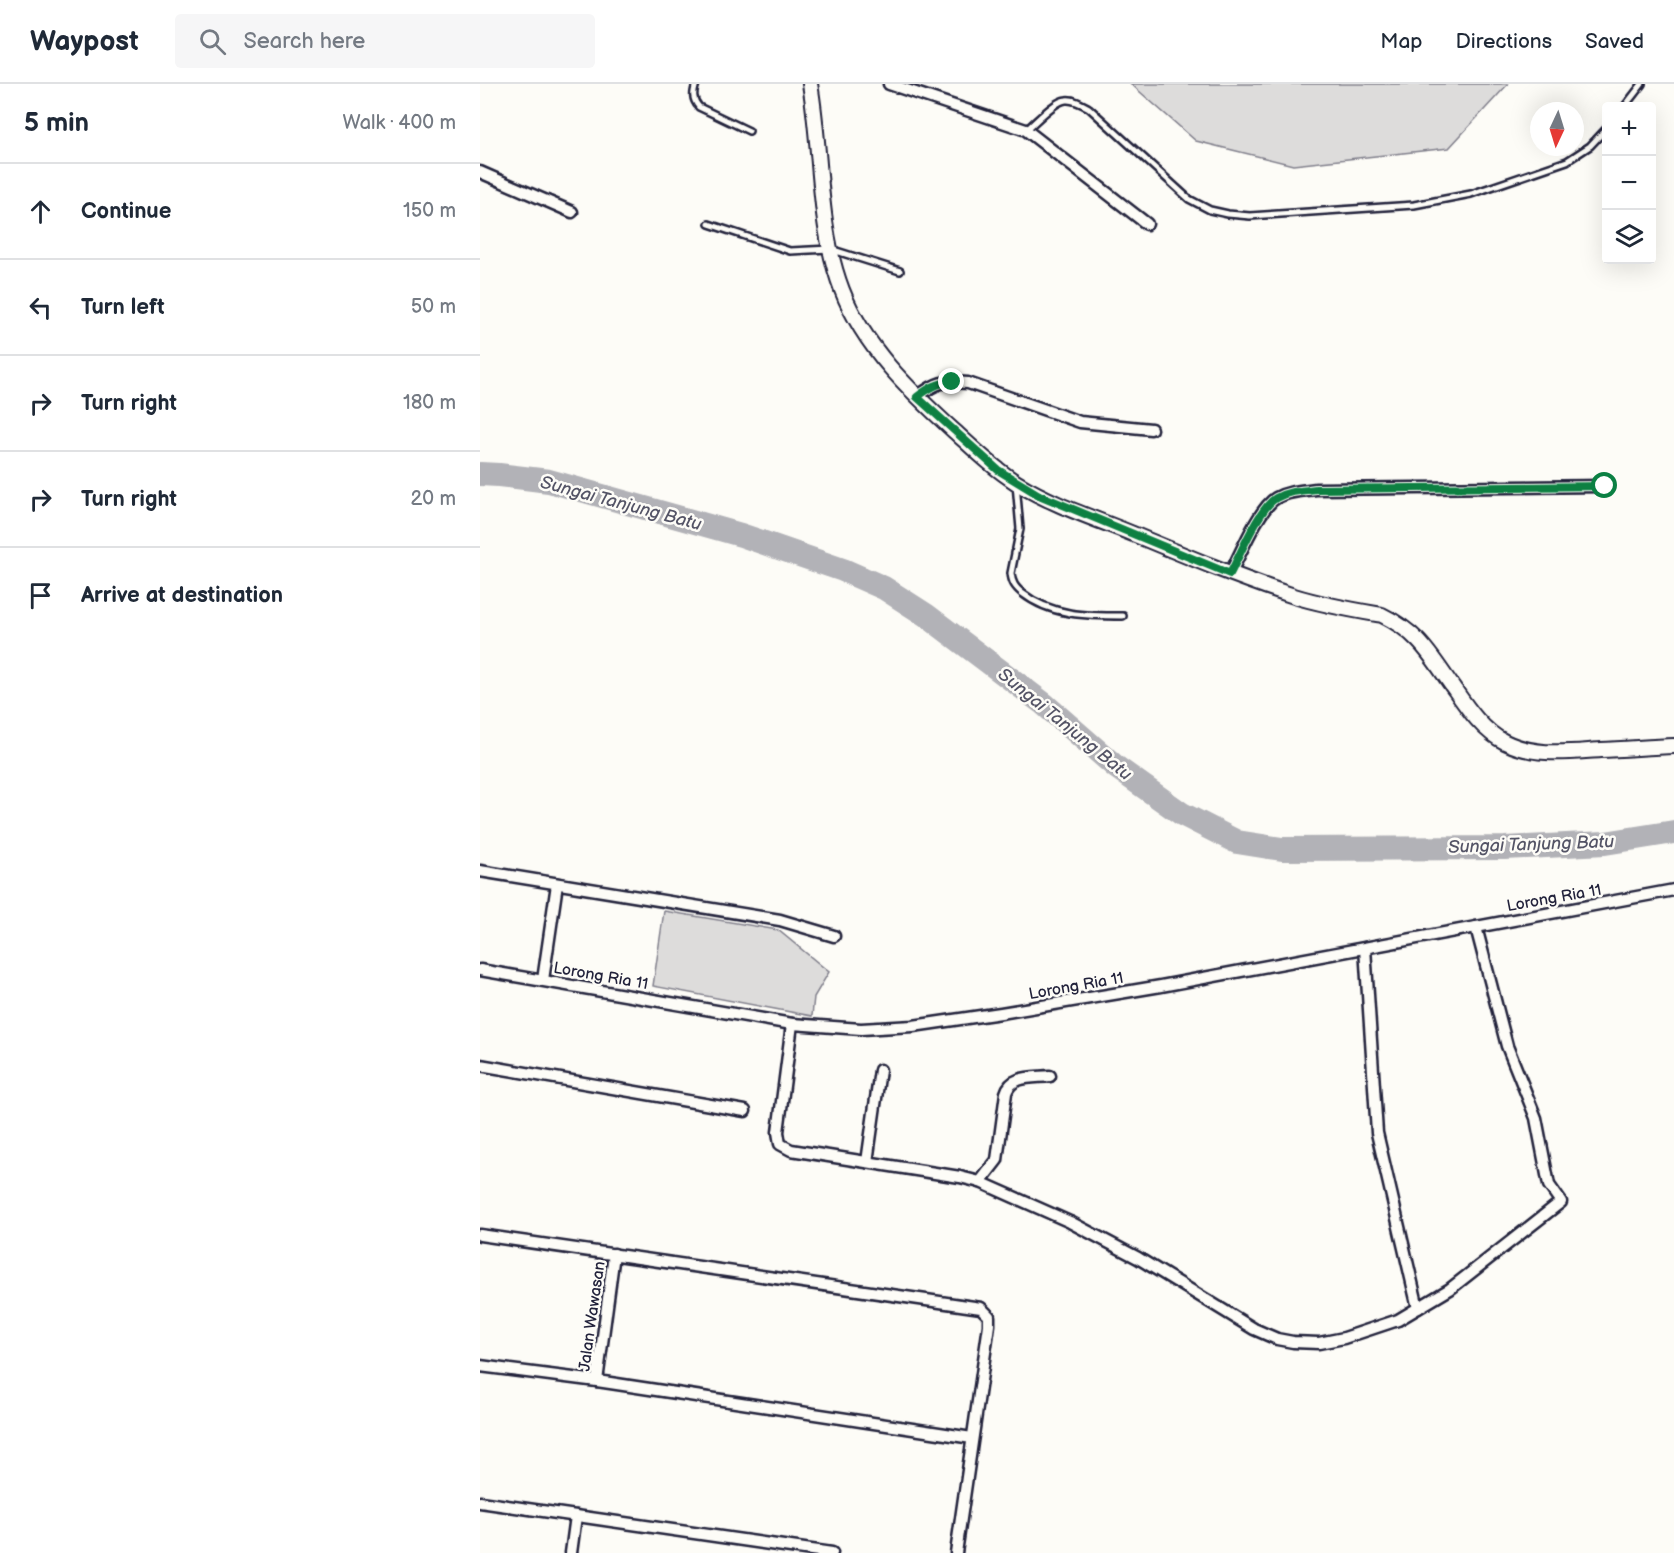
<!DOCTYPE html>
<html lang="en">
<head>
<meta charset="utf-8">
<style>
	:root { --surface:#fff; --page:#f6f6f7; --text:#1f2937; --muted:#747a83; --line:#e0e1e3 }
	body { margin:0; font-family:"Balsamiq Sans",sans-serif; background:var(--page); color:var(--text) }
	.controls { position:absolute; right:18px; top:18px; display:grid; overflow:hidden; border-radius:6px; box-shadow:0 6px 24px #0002 }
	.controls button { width:54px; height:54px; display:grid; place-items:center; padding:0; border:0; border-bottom:2px solid var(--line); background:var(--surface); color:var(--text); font:30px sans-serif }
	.compass { position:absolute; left:1050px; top:18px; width:54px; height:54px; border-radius:50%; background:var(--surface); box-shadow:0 6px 24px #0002; rotate:184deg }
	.stop { position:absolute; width:18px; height:18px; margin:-14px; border:4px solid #0b8043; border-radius:50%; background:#fff }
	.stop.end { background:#0b8043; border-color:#fff; box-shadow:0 2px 6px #0008 }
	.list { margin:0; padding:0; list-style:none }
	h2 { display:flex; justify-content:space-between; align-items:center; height:78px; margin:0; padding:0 24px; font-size:26px }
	h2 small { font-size:20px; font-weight:400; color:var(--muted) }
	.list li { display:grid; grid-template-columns:39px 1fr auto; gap:18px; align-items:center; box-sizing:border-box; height:96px; padding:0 24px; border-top:2px solid var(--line) }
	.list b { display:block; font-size:22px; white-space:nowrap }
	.list em { font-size:20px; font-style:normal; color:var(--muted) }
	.icon { flex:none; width:33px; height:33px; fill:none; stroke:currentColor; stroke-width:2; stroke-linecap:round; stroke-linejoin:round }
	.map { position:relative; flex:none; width:1194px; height:1469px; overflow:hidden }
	header { display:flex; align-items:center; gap:36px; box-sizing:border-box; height:84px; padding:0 30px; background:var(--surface); border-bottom:2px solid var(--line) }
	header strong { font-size:28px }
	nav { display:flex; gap:33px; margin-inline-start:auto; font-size:21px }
	.search { width:420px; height:54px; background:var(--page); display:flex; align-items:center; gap:15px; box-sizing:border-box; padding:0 21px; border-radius:6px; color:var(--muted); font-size:22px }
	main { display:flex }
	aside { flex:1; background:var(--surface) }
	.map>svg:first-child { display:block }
	.green { fill:#dddcdb; stroke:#807f8b; stroke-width:1.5 }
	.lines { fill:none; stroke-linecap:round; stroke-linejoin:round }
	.river { stroke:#b2b2b7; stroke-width:24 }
	.service-casing { stroke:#22223b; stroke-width:10 }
	.minor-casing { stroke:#22223b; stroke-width:15 }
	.tertiary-casing { stroke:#22223b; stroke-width:18 }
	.service { stroke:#fdfcf7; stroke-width:5 }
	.minor { stroke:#fdfcf7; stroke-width:10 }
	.tertiary { stroke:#fdfcf7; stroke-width:14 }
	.route { stroke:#0b8043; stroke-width:8 }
	.labels { text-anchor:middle; stroke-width:5; stroke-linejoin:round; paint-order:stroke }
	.street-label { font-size:16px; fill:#22223b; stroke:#fdfcf7 }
	.water-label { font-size:18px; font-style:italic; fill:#545466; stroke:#fdfcf7 }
</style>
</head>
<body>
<header>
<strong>Waypost</strong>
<div class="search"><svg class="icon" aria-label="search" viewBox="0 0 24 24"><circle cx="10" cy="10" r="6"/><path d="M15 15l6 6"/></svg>Search here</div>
<nav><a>Map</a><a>Directions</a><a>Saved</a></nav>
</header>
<main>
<aside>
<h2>5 min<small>Walk · 400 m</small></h2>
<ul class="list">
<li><svg class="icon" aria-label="ahead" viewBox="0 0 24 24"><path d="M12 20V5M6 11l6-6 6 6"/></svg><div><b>Continue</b></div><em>150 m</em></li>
<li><svg class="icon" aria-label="left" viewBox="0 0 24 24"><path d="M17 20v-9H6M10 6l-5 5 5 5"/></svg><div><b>Turn left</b></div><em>50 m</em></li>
<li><svg class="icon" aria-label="right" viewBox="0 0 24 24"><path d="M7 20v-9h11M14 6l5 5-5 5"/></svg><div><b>Turn right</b></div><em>180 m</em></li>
<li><svg class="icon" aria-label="right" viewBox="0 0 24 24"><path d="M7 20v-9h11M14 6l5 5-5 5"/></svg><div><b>Turn right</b></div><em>20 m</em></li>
<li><svg class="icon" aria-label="arrive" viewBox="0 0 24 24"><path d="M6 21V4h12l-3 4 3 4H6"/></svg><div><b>Arrive at destination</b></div></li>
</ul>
</aside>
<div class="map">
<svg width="1194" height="1469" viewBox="0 0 1194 1469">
	<rect width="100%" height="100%" fill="#fdfcf7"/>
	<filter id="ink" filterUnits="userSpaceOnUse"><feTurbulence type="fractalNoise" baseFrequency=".0167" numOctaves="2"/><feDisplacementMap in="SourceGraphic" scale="12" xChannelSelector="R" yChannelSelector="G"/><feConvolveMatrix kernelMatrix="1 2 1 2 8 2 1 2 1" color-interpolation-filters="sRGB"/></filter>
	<g filter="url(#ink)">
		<g class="green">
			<path d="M 651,0 L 1028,0 L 969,64 L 813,81 L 716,57 Z"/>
			<path d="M 184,827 L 298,846 L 349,888 L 334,913 L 332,932 L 173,902 Z"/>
		</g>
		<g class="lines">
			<path class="river" d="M 0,390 L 19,391 L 69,397 L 261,451 L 363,486 L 404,504 L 446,531 L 564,620 L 636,683 L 702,730 L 757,758 L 802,765 L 1025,764 L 1125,759 L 1194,748"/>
			<g class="service-casing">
				<g id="service">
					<path d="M 216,0 C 213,9 212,15 219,23 L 269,47"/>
					<path d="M 1145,22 L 1162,0"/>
					<path d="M 546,46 C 555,39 574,17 586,16 C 594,15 602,20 609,24 L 709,115 L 730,126 L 748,130 L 770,132 L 934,121 L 991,110 L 1087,77 L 1110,62 L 1126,45"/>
					<path d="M 229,140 L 310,167 L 350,165 L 420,187"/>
					<path d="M 536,400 L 540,445 L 531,489 C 532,499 535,503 542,509 C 571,532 608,532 643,532"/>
				</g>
			</g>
			<g class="minor-casing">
				<g id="minor">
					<path d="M 409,0 L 546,46 L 667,140"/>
					<path d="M 0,88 L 92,128"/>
					<path d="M 437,313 C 458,297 462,297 488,299 L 600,338 L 671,345"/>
					<path d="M 750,490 C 760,471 779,424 796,414 C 808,407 822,407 836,405 L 1125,402"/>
					<path d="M 0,787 L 300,836 L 354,852"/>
					<path d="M 885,864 L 897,1049 L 938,1224"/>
					<path d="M 0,886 L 312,940 L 381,945 L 433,942 L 521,929 L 681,902 L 1194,806"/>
					<path d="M 63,896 L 77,800"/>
					<path d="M 312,940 L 298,1048 L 300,1060 L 311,1066 L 480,1093 L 500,1098 L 590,1138 L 658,1174 L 774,1245 L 797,1255 L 813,1258 L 839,1259 L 864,1254 L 918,1236 L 970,1205 L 1081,1118 L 1069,1101 L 1056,1034 L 1027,962 L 996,843"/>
					<path d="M 0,981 L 265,1027"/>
					<path d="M 387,1078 L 400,986"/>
					<path d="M 500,1098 L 517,1076 L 526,1009 C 531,991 553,994 570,992"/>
					<path d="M 0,1151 L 501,1224 L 509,1232 L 509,1241 L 476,1469"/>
					<path d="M 0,1282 L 117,1297 L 492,1354"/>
					<path d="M 117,1297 L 134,1170"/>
					<path d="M 0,1418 L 352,1469"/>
					<path d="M 91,1469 L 96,1432"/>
				</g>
			</g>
			<g class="tertiary-casing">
				<path id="tertiary" d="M 330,0 C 342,68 337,141 362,206 C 384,263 429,306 474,347 C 494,365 513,384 537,399 C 573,421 614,434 653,450 C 706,472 759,494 814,512 C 843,521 873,526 902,531 C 941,550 951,573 975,606 C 988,625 1004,648 1025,658 C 1055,673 1089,668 1121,666 C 1145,665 1170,663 1194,662"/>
			</g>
			<use href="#service" class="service"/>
			<use href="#minor" class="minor"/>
			<use href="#tertiary" class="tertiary"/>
		</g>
	</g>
	<g class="lines" filter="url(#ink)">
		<path class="route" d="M 472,298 C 457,299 449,304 437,313 L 518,386 L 559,411 L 750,490 C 760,471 779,424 796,414 C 808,407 822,407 836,405 L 1125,402"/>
	</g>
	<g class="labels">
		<g class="street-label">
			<text transform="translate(1074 813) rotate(-10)" y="6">Lorong Ria 11</text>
			<text transform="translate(121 891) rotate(10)" y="6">Lorong Ria 11</text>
			<text transform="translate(596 901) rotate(-10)" y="6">Lorong Ria 11</text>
			<text transform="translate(111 1232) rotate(-82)" y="6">Jalan Wawasan</text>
		</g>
		<g class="water-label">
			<text transform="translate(141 419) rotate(15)" y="6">Sungai Tanjung Batu</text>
			<text transform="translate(585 640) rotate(39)" y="6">Sungai Tanjung Batu</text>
			<text transform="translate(1051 760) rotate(-2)" y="6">Sungai Tanjung Batu</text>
		</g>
	</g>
</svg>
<div class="controls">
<button>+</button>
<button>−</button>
<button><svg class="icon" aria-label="layers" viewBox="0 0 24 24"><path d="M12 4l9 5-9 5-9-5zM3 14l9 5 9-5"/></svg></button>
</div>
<svg class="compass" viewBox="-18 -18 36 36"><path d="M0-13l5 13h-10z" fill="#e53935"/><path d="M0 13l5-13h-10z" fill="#747a83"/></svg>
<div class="stop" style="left:1125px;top:402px"></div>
<div class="stop end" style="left:472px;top:298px"></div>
</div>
</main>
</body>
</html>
